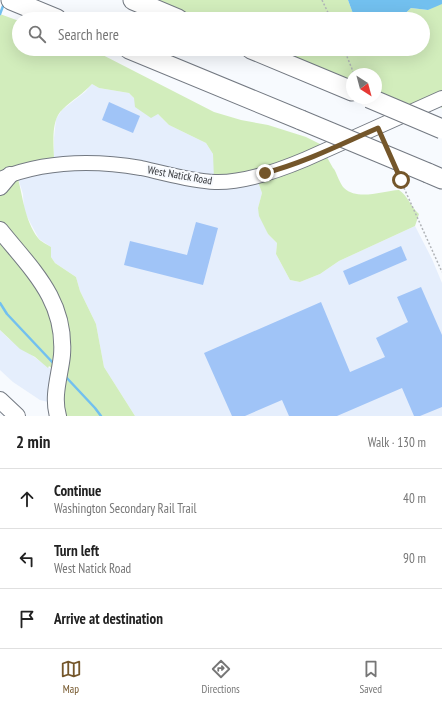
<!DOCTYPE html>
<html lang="en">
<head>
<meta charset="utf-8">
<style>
	:root { --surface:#fff; --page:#f2f2f2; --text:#222; --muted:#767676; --line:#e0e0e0; --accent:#74562a }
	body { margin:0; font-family:"PT Sans Narrow",sans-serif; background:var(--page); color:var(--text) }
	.compass { position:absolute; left:346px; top:68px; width:36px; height:36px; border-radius:50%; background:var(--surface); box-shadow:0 4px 16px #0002; rotate:144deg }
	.stop { position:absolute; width:12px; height:12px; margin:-9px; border:3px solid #74562a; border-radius:50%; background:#fff }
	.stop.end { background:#74562a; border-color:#fff; box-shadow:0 1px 4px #0008 }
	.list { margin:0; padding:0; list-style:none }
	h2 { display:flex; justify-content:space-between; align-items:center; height:52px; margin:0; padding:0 16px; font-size:17px }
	h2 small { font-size:13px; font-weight:400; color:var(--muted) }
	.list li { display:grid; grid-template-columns:26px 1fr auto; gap:12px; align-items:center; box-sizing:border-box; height:60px; padding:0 16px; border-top:1px solid var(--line) }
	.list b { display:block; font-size:15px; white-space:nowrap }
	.list p { margin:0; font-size:13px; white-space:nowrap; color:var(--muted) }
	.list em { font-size:13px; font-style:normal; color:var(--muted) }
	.icon { flex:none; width:22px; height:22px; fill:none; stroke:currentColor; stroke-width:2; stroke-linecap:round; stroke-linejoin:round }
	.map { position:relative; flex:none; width:442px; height:416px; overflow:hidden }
	.search { position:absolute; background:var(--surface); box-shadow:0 4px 16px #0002; left:12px; right:12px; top:12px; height:44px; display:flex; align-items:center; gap:10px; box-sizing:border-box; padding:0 14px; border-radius:22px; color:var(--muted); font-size:15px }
	.sheet { height:232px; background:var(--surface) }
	nav { display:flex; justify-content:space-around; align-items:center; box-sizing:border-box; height:56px; border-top:1px solid var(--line); background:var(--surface); font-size:11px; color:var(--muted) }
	nav a { display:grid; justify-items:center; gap:2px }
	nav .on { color:var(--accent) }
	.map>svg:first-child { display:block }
	.built { fill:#e5eefc }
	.green { fill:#d2edbc }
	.water { fill:#72c0ef }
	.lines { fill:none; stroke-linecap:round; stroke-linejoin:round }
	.stream { stroke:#72c0ef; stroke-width:2.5 }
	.building { fill:#a0c4f7 }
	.secondary-casing { stroke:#737982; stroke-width:16 }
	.primary-casing { stroke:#737982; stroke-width:18 }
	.highway-casing { stroke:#737982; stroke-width:21 }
	.path { stroke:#b1b4b8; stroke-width:1.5; stroke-dasharray:2 2; stroke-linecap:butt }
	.secondary { stroke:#fff; stroke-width:14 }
	.primary { stroke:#fff; stroke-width:16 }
	.highway { stroke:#fff; stroke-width:19 }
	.highway-bridge-casing { stroke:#737982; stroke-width:21; stroke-linecap:butt }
	.highway-bridge { stroke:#fff; stroke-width:19 }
	.route { stroke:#74562a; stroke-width:5 }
	.labels { text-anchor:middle; stroke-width:4; stroke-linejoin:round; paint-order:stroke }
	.street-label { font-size:11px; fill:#35373b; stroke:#f7fafe }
</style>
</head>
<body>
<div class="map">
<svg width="442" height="416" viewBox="0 0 442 416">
	<rect width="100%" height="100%" fill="#f7fafe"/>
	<g class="built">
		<path d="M 92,84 L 99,88 L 129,93 L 134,98 L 158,114 L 169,125 L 206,143 L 213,154 L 214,161 L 256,175 L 262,193 L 258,208 L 268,234 L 277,243 L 276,254 L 290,280 L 300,282 L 320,274 L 339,261 L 415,226 L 432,259 L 442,283 L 442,416 L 135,416 L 104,367 L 96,324 L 80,291 L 76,277 L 55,263 L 51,257 L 51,247 L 39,239 L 24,211 L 23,194 L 17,175 L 54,160 L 54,138 L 56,119 L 62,110 L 85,92 Z"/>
		<path d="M 0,330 L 9,339 L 55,372 L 52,403 L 40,400 L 13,382 L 0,370 Z"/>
	</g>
	<g class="green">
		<path d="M 159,0 L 348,0 L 355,19 L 199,19 Z"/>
		<path d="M 439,4 L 442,4 L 442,108 L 434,102 L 407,114 L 376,98 L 376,74 L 352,74 L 352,90 L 264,49 L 423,49 L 423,19 L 399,19 L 411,8 L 428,10 Z"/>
		<path d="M 0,14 L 19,21 L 19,49 L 91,49 L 214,112 L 241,120 L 268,125 L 306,137 L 326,147 L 324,152 L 333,168 L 334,169 C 337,174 340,184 344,188 C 358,201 382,191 399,190 C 408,196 411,207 419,214 L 415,226 L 339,261 L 320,274 L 300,282 L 290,280 L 276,254 L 277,243 L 268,234 L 259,216 L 258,208 L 262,193 L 256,176 L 214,179 L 213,154 L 206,143 L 169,125 L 158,114 L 151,118 L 135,107 L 134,98 L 129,93 L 99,88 L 92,84 C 83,94 72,100 63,109 C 50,120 54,145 54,160 L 17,175 C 23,196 24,219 38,238 C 41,242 47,244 51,247 L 51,257 L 55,263 L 76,277 L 80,291 L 96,324 L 104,367 L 135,416 L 59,416 L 56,372 L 49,366 L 48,368 L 35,357 L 20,349 L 0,330 Z"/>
	</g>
	<path class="water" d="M 348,0 L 442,0 L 442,4 L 428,10 L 411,8 L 399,19 L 355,19 Z"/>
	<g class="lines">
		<g class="stream">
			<path d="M 0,14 L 3,6"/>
			<path d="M 0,303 L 7,314 L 55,365"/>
			<path d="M 65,376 L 95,408 L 101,416"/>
		</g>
	</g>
	<g class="building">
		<path d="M 109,102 L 140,116 L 133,133 L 102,120 Z"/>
		<path d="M 196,222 L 218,228 L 203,285 L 124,265 L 130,241 L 187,255 Z"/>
		<path d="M 401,246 L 407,260 L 349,285 L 343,271 Z"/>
		<path d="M 421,287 L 442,335 L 442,407 L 420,416 L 414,416 L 402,388 L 337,416 L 289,416 L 282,400 L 245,416 L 232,416 L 204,353 L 321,302 L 350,372 L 385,357 L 376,338 L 408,322 L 397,297 Z"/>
	</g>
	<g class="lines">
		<g class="secondary-casing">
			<path id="secondary" d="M 0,179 C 44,161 94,160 141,168 C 165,173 190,181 215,182 C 243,183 280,170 306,159 L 442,98"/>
		</g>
		<g class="primary-casing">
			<g id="primary">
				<path d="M 0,187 L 10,175"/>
				<path d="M 0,230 C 32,270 66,300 62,355 C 60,375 52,396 58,416"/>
				<path d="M 0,400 L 17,416"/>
			</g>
		</g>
		<g class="highway-casing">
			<g id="highway">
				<path d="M 11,0 L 57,19"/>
				<path d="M 133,0 L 178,19"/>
				<path d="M 129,49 L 301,120"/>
				<path d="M 251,49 L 352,91"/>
				<path d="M 428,173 L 442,179"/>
			</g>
		</g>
		<g class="path">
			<path d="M 322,0 L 331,19"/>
			<path d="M 344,49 L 354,74"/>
			<path d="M 399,177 L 442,272"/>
		</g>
		<use href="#secondary" class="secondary"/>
		<use href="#primary" class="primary"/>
		<use href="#highway" class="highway"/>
		<g class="highway-bridge-casing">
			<g id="highway-bridge">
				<path d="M 369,98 L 442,129"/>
				<path d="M 301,120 L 428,173"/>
			</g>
		</g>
		<use href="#highway-bridge" class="highway-bridge"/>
	</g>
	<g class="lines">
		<path class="route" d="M 265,173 C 304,163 341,144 378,128 L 401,180"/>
	</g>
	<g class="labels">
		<g class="street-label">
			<text transform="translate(180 175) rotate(10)" y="4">West Natick Road</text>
		</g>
	</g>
</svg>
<svg class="compass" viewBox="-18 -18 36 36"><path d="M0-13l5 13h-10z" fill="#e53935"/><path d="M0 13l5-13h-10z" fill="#767676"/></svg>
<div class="stop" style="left:401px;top:180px"></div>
<div class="stop end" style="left:265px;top:173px"></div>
<div class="search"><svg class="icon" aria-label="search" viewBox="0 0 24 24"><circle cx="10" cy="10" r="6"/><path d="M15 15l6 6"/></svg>Search here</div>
</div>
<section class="sheet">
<h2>2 min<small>Walk · 130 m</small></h2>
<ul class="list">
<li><svg class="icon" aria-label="ahead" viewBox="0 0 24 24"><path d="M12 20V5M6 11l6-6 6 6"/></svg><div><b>Continue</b><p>Washington Secondary Rail Trail</p></div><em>40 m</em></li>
<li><svg class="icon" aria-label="left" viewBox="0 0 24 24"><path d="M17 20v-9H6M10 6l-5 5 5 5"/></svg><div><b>Turn left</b><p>West Natick Road</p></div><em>90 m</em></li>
<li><svg class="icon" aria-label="arrive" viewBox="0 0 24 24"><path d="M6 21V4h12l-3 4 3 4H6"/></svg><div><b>Arrive at destination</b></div></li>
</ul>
</section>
<nav>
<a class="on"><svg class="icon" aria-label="map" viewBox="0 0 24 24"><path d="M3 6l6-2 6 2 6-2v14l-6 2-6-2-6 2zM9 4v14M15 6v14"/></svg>Map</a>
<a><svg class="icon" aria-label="directions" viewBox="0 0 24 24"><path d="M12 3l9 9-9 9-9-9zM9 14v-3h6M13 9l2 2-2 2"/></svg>Directions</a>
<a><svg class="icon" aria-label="saved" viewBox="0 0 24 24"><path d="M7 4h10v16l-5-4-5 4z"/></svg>Saved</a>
</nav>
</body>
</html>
